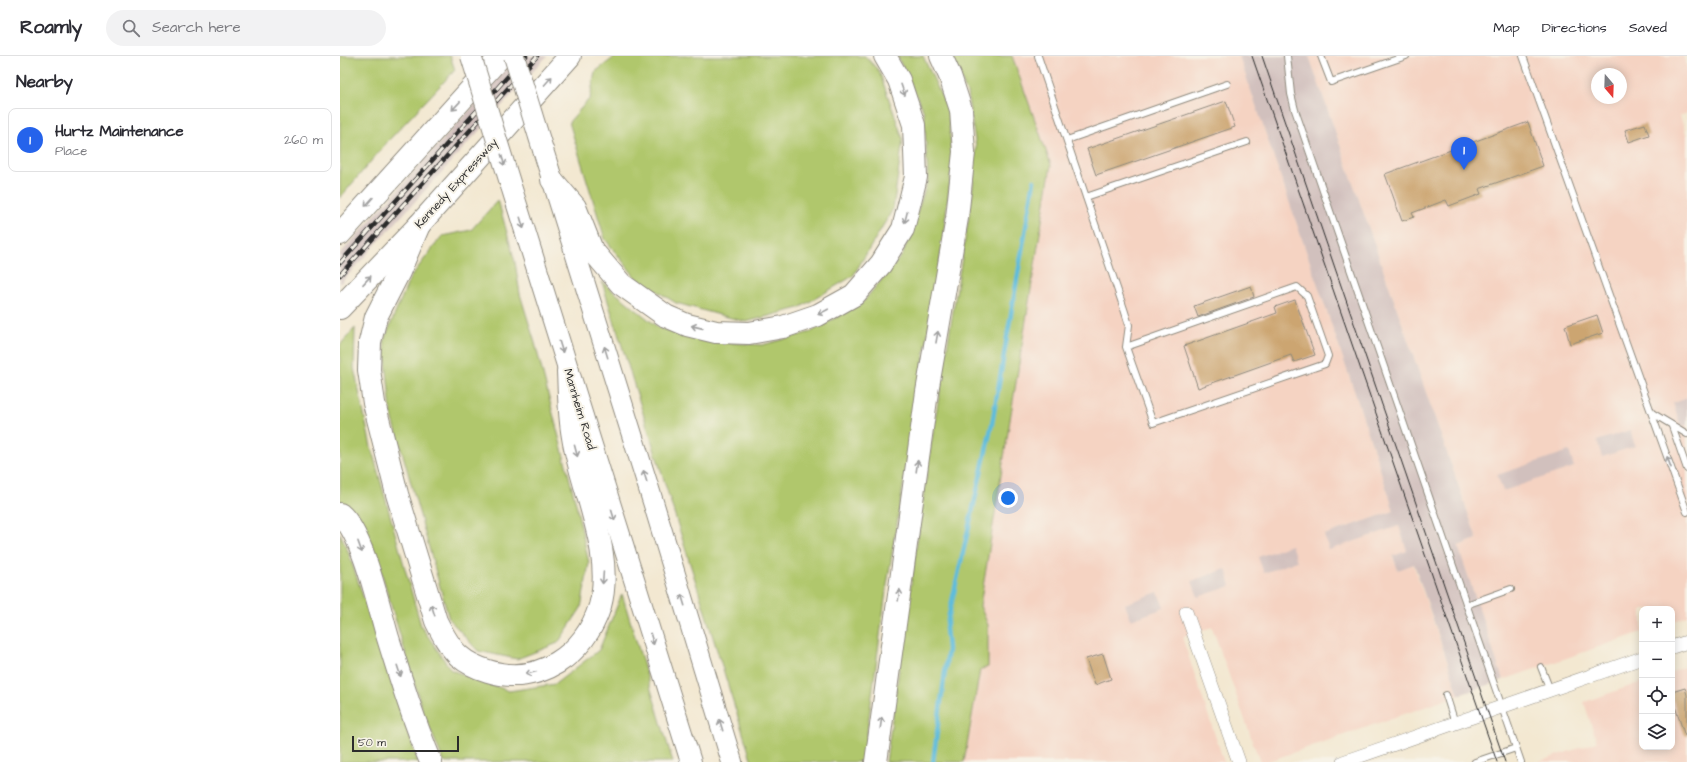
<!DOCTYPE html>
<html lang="en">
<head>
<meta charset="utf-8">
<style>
	:root { --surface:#fff; --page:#f2f2f3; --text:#2b2b33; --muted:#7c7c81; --line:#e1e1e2; --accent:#2563eb }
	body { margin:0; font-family:"Architects Daughter",sans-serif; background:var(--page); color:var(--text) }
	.controls { position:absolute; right:12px; bottom:12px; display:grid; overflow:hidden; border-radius:8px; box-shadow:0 2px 10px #0003 }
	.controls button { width:36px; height:36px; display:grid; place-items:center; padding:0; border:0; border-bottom:1px solid var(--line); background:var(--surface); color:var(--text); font:20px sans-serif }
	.compass { position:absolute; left:1251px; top:12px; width:36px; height:36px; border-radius:50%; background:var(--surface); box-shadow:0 2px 10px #0003; rotate:161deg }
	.scale { position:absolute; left:12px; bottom:10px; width:107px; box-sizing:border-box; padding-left:4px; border:2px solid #2b2b2b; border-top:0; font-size:11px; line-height:14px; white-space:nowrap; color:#2b2b2b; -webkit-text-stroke:3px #f7f3e8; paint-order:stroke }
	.you { position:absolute; left:668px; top:442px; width:14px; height:14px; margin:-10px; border:3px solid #fff; border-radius:50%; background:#1a73e8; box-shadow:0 0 0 6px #1a73e833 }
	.badge { display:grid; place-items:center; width:26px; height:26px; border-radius:50%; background:var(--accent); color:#fff; font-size:13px; font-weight:700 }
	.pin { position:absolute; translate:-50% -33px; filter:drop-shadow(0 1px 2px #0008) }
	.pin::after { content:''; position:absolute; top:21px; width:14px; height:12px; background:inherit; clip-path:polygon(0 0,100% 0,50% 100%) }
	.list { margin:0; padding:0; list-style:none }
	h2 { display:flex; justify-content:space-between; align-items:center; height:52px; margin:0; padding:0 16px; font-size:17px }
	h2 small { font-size:13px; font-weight:400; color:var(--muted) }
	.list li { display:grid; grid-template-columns:26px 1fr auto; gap:12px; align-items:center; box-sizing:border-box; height:64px; margin:0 8px 8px; padding:0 8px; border:1px solid var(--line); border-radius:8px }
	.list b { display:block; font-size:15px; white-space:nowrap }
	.list p { margin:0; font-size:13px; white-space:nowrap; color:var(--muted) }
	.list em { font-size:13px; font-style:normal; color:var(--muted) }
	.icon { flex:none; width:22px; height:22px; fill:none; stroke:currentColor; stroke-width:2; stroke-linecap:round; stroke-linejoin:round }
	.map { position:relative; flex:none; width:1347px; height:706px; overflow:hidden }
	header { display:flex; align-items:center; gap:24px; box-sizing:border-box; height:56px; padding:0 20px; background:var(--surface); border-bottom:1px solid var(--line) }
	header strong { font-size:19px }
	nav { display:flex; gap:22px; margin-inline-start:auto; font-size:14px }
	.search { width:280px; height:36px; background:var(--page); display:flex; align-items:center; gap:10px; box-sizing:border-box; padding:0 14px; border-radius:22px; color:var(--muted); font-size:15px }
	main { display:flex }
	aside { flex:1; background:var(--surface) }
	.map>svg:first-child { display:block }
	.built { fill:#f5d3c2; fill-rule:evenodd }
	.industrial { fill:#d1c0bd }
	.green { fill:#b0c76c; stroke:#6e794c }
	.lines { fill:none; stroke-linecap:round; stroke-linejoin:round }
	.stream { stroke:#5ebcdc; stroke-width:4.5 }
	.building { fill:#cca571 }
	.lane-casing { stroke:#8f8a7e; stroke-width:8 }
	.street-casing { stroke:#8f8a7e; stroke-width:14 }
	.primary-casing { stroke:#8f8a7e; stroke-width:22 }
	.highway-casing { stroke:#8f8a7e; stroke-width:24 }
	.lane { stroke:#fff; stroke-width:6 }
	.street { stroke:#fff; stroke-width:13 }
	.primary { stroke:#fff; stroke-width:20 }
	.highway { stroke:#fff; stroke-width:22 }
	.tram { stroke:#2b2b2b; stroke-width:1 }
	.rail-casing { stroke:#2b2b2b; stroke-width:4.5 }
	.rail { stroke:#f7f3e8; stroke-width:3; stroke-dasharray:9; stroke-linecap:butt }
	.primary-bridge-casing { stroke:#8f8a7e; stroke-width:22; stroke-linecap:butt }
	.primary-bridge { stroke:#fff; stroke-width:20 }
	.oneway { stroke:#a0a0a0 }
	.labels { text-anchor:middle; stroke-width:4; stroke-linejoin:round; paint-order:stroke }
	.street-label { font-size:12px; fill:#2b2b2b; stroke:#f7f3e8 }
</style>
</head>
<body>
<header>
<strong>Roamly</strong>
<div class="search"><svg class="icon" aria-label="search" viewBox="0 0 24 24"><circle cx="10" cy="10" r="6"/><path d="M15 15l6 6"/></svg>Search here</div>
<nav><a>Map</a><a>Directions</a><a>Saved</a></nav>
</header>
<main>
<aside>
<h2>Nearby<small></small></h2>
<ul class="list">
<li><span class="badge">1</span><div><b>Hurtz Maintenance</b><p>Place</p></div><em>260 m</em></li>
</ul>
</aside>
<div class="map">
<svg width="1347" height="706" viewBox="0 0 1347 706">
	<rect width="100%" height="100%" fill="#f7f3e8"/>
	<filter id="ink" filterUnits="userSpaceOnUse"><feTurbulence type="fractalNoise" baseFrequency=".025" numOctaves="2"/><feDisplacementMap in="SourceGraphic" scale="8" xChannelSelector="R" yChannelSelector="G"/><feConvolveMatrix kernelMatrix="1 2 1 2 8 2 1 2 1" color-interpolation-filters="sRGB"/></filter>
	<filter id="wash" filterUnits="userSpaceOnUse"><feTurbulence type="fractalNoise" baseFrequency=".012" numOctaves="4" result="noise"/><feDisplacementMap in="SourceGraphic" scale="16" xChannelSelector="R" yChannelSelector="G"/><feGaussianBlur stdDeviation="0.9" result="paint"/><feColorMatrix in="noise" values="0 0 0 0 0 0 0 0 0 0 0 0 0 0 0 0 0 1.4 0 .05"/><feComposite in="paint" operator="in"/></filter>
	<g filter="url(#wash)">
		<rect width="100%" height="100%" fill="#f3e8d1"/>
		<g class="built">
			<path d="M 672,0 L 899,0 L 1015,337 L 1054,455 L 984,479 L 989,493 L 1059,470 L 1067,495 L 1053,501 L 1058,514 L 1073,508 L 1119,639 L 926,706 L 920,706 L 872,571 L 842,581 L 884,706 L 624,706 L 648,569 L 640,550 L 711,109 Z"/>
			<path d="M 969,0 L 1343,0 L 1347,11 L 1347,57 L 1340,60 L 1347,81 L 1347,560 L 1332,566 L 1332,553 L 1302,553 L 1302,576 L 1163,624 L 1118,490 L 1137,483 ZM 1257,18 L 1281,18 L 1281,42 L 1257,42 Z"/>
			<path d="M 1347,610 L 1347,706 L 1198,706 L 1257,686 L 1244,646 L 1302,626 L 1302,691 L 1332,691 L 1332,616 Z"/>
		</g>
		<g class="industrial">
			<path d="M 178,0 L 207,0 L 0,228 L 0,198 Z"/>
			<path d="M 899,0 L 969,0 L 1137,483 L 1118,490 L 1163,624 L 1119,639 L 1074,508 L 1058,514 L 1053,500 L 1067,495 L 1059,470 L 989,494 L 984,479 L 1054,455 L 1015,337 Z"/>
			<path d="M 1347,342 L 1347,369 L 1341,371 L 1333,347 Z"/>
			<path d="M 1290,374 L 1295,390 L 1262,401 L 1257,385 Z"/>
			<path d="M 1229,395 L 1234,411 L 1163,435 L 1157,419 Z"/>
			<path d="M 951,489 L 957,505 L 924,517 L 918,501 Z"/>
			<path d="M 886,513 L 891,530 L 858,541 L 852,525 Z"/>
			<path d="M 818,536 L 824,552 L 791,564 L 785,548 Z"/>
		</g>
		<g class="green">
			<path d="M 0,0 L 110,0 L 115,14 L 48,85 L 0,142 Z"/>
			<path d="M 276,0 L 525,0 L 539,15 L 563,83 L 553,153 L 513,220 L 459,252 L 406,266 L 336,247 L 296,222 L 265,183 L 229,66 L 250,42 L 255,16 Z"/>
			<path d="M 557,0 L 583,0 L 608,54 L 612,108 L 602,191 L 546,535 L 523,706 L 412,706 L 262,226 L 319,272 L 367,285 L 422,289 L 471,276 L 523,246 L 563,198 L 588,124 L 584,56 Z"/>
			<path d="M 612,0 L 672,0 L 711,109 L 640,550 L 648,569 L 648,611 L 640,614 L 624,706 L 546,706 L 589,401 L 632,141 L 636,90 L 627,37 Z"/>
			<path d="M 158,144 L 175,206 L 180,238 L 195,287 L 236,448 L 249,507 L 241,552 L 218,587 L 177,603 L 138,595 L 109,563 L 51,356 L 44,284 L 70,222 L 102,180 L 131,174 Z"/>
			<path d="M 15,272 L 14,312 L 31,391 L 81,570 L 111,614 L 169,635 L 215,628 L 259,594 L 282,538 L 333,706 L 104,706 L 83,656 L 38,505 L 24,469 L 0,445 L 0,289 Z"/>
			<path d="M 0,477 L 8,495 L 78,706 L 0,706 Z"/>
		</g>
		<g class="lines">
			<path class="stream" d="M 593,706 L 608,593 L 606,572 L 652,368 L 694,125"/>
		</g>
		<g id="blocks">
			<g class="building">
				<path d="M 886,45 L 895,71 L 756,119 L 747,93 Z"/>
				<path d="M 1188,66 L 1203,110 L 1139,133 L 1141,138 L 1109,150 L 1106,144 L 1072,157 L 1074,161 L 1062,165 L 1045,118 Z"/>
				<path d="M 1305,68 L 1309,79 L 1289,86 L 1285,74 Z"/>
				<path d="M 911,230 L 914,241 L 858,261 L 854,250 Z"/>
				<path d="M 955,244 L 975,299 L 954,306 L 951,299 L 858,332 L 844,290 L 937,257 L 935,251 Z"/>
				<path d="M 1257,259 L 1263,277 L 1230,288 L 1225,270 Z"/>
				<path d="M 763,598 L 771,623 L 755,629 L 746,603 Z"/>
				<path d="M 1345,632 L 1347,639 L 1347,680 L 1345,680 L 1332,642 L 1332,636 Z"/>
			</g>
		</g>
	</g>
	<g filter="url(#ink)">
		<use href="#blocks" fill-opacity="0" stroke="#8f8a7e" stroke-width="1"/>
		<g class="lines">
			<g class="lane-casing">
				<g id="lane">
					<path d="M 698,0 L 784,253 L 789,269 L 786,291 L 813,367 L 985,308 L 988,300 L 967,240 L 957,231 L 786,291"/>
					<path d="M 947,0 L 951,38 L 955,54 L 1181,706"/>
					<path d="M 981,0 L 991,26 L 1066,0"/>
					<path d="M 1183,0 L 1347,456"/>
					<path d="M 727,84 L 887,28"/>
					<path d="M 746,141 L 907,86"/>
					<path d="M 1312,357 L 1347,378"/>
					<path d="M 1332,370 L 1347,413"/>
					<path d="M 1126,549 L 1171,533"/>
					<path d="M 1201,611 L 1210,634"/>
					<path d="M 1106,639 L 1115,667"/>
					<path d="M 1135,706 L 1176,692"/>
				</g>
			</g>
			<g class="street-casing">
				<g id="street">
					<path d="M 846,556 L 899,706"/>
					<path d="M 1332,591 L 1347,586"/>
					<path d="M 1003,706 L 1302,602"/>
				</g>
			</g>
			<g class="primary-casing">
				<g id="primary">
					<path d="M 203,94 L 314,449 L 392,706"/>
					<path d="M 171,130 L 351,706"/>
				</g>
			</g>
			<g class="highway-casing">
				<g id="highway">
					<path d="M 212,124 L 235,151 L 252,194 L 281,228 L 326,260 L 347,269 L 376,276 L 409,277 L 443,271 L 478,259 L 514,239 L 541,208 L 563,173 L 576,121 L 574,69 L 559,24 L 545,0"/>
					<path d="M 79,169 L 59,216 L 36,261 L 30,286 L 29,314 L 34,347 L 57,438 L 96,565 C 102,577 109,591 119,600 C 127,607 138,612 148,615 C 199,631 245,598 260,550 C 275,497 241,433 233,381 C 229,359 229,336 228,315"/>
					<path d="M 0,178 L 161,0"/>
					<path d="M 0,252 L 79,169 L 230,0"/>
					<path d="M 0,458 C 23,477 39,552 48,582 C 61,624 74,666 91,706"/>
					<path d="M 536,706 L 587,336 L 617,162 L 624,96 L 621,54 L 610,20 L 601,0"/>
				</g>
			</g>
			<use href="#lane" class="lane"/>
			<use href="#street" class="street"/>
			<use href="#primary" class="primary"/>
			<use href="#highway" class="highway"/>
			<g class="tram">
				<path d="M 912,0 L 1157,706"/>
				<path d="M 922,0 L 1165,706"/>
			</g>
			<g class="rail-casing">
				<g id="rail">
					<path d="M 0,207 L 186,0"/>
					<path d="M 0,219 L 197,0"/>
				</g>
			</g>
			<use href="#rail" class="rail"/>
			<g class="primary-bridge-casing">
				<g id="primary-bridge">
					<path d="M 131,0 L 171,130"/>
					<path d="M 174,0 L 203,94"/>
				</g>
			</g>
			<use href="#primary-bridge" class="primary-bridge"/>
		</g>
		<defs><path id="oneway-shaft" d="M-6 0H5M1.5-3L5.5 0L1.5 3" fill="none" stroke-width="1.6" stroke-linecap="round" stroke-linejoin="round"/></defs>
		<g class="oneway">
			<use href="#oneway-shaft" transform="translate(208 25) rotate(-48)"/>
			<use href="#oneway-shaft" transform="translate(563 34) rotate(71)"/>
			<use href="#oneway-shaft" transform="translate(116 50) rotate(133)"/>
			<use href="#oneway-shaft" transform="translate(163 104) rotate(73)"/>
			<use href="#oneway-shaft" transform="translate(29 146) rotate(132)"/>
			<use href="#oneway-shaft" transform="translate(566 161) rotate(104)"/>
			<use href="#oneway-shaft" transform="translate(182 167) rotate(73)"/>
			<use href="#oneway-shaft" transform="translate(27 224) rotate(-47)"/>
			<use href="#oneway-shaft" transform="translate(483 256) rotate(152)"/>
			<use href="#oneway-shaft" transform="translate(357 271) rotate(-167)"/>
			<use href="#oneway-shaft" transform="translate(597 281) rotate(-80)"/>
			<use href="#oneway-shaft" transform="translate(221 291) rotate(73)"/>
			<use href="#oneway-shaft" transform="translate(266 296) rotate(-107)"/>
			<use href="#oneway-shaft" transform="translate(236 395) rotate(75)"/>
			<use href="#oneway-shaft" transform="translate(1329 406) rotate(-110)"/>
			<use href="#oneway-shaft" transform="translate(577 410) rotate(-82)"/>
			<use href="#oneway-shaft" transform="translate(305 420) rotate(-107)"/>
			<use href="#oneway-shaft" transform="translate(273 459) rotate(73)"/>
			<use href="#oneway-shaft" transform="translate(20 491) rotate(70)"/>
			<use href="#oneway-shaft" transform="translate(263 522) rotate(94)"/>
			<use href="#oneway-shaft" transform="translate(559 539) rotate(-82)"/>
			<use href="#oneway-shaft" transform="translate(343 544) rotate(-107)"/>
			<use href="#oneway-shaft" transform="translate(93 554) rotate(-107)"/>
			<use href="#oneway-shaft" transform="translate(312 583) rotate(73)"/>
			<use href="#oneway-shaft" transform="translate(59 615) rotate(72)"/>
			<use href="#oneway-shaft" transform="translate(191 617) rotate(166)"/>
			<use href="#oneway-shaft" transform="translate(541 667) rotate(-82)"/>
			<use href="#oneway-shaft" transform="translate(381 669) rotate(-107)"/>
		</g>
	</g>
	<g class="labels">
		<g class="street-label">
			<text transform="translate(116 127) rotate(-48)" y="4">Kennedy Expressway</text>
			<text transform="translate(240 353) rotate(73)" y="4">Mannheim Road</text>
		</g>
	</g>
</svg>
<div class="controls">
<button>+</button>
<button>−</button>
<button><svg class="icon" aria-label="locate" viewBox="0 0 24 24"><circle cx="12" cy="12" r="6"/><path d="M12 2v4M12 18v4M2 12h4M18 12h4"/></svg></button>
<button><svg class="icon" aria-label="layers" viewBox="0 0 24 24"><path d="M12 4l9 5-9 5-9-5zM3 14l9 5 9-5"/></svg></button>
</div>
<svg class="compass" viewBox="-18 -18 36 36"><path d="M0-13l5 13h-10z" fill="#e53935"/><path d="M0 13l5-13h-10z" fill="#7c7c81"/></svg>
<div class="scale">50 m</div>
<div class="you"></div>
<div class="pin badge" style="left:1124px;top:114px">1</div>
</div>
</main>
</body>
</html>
